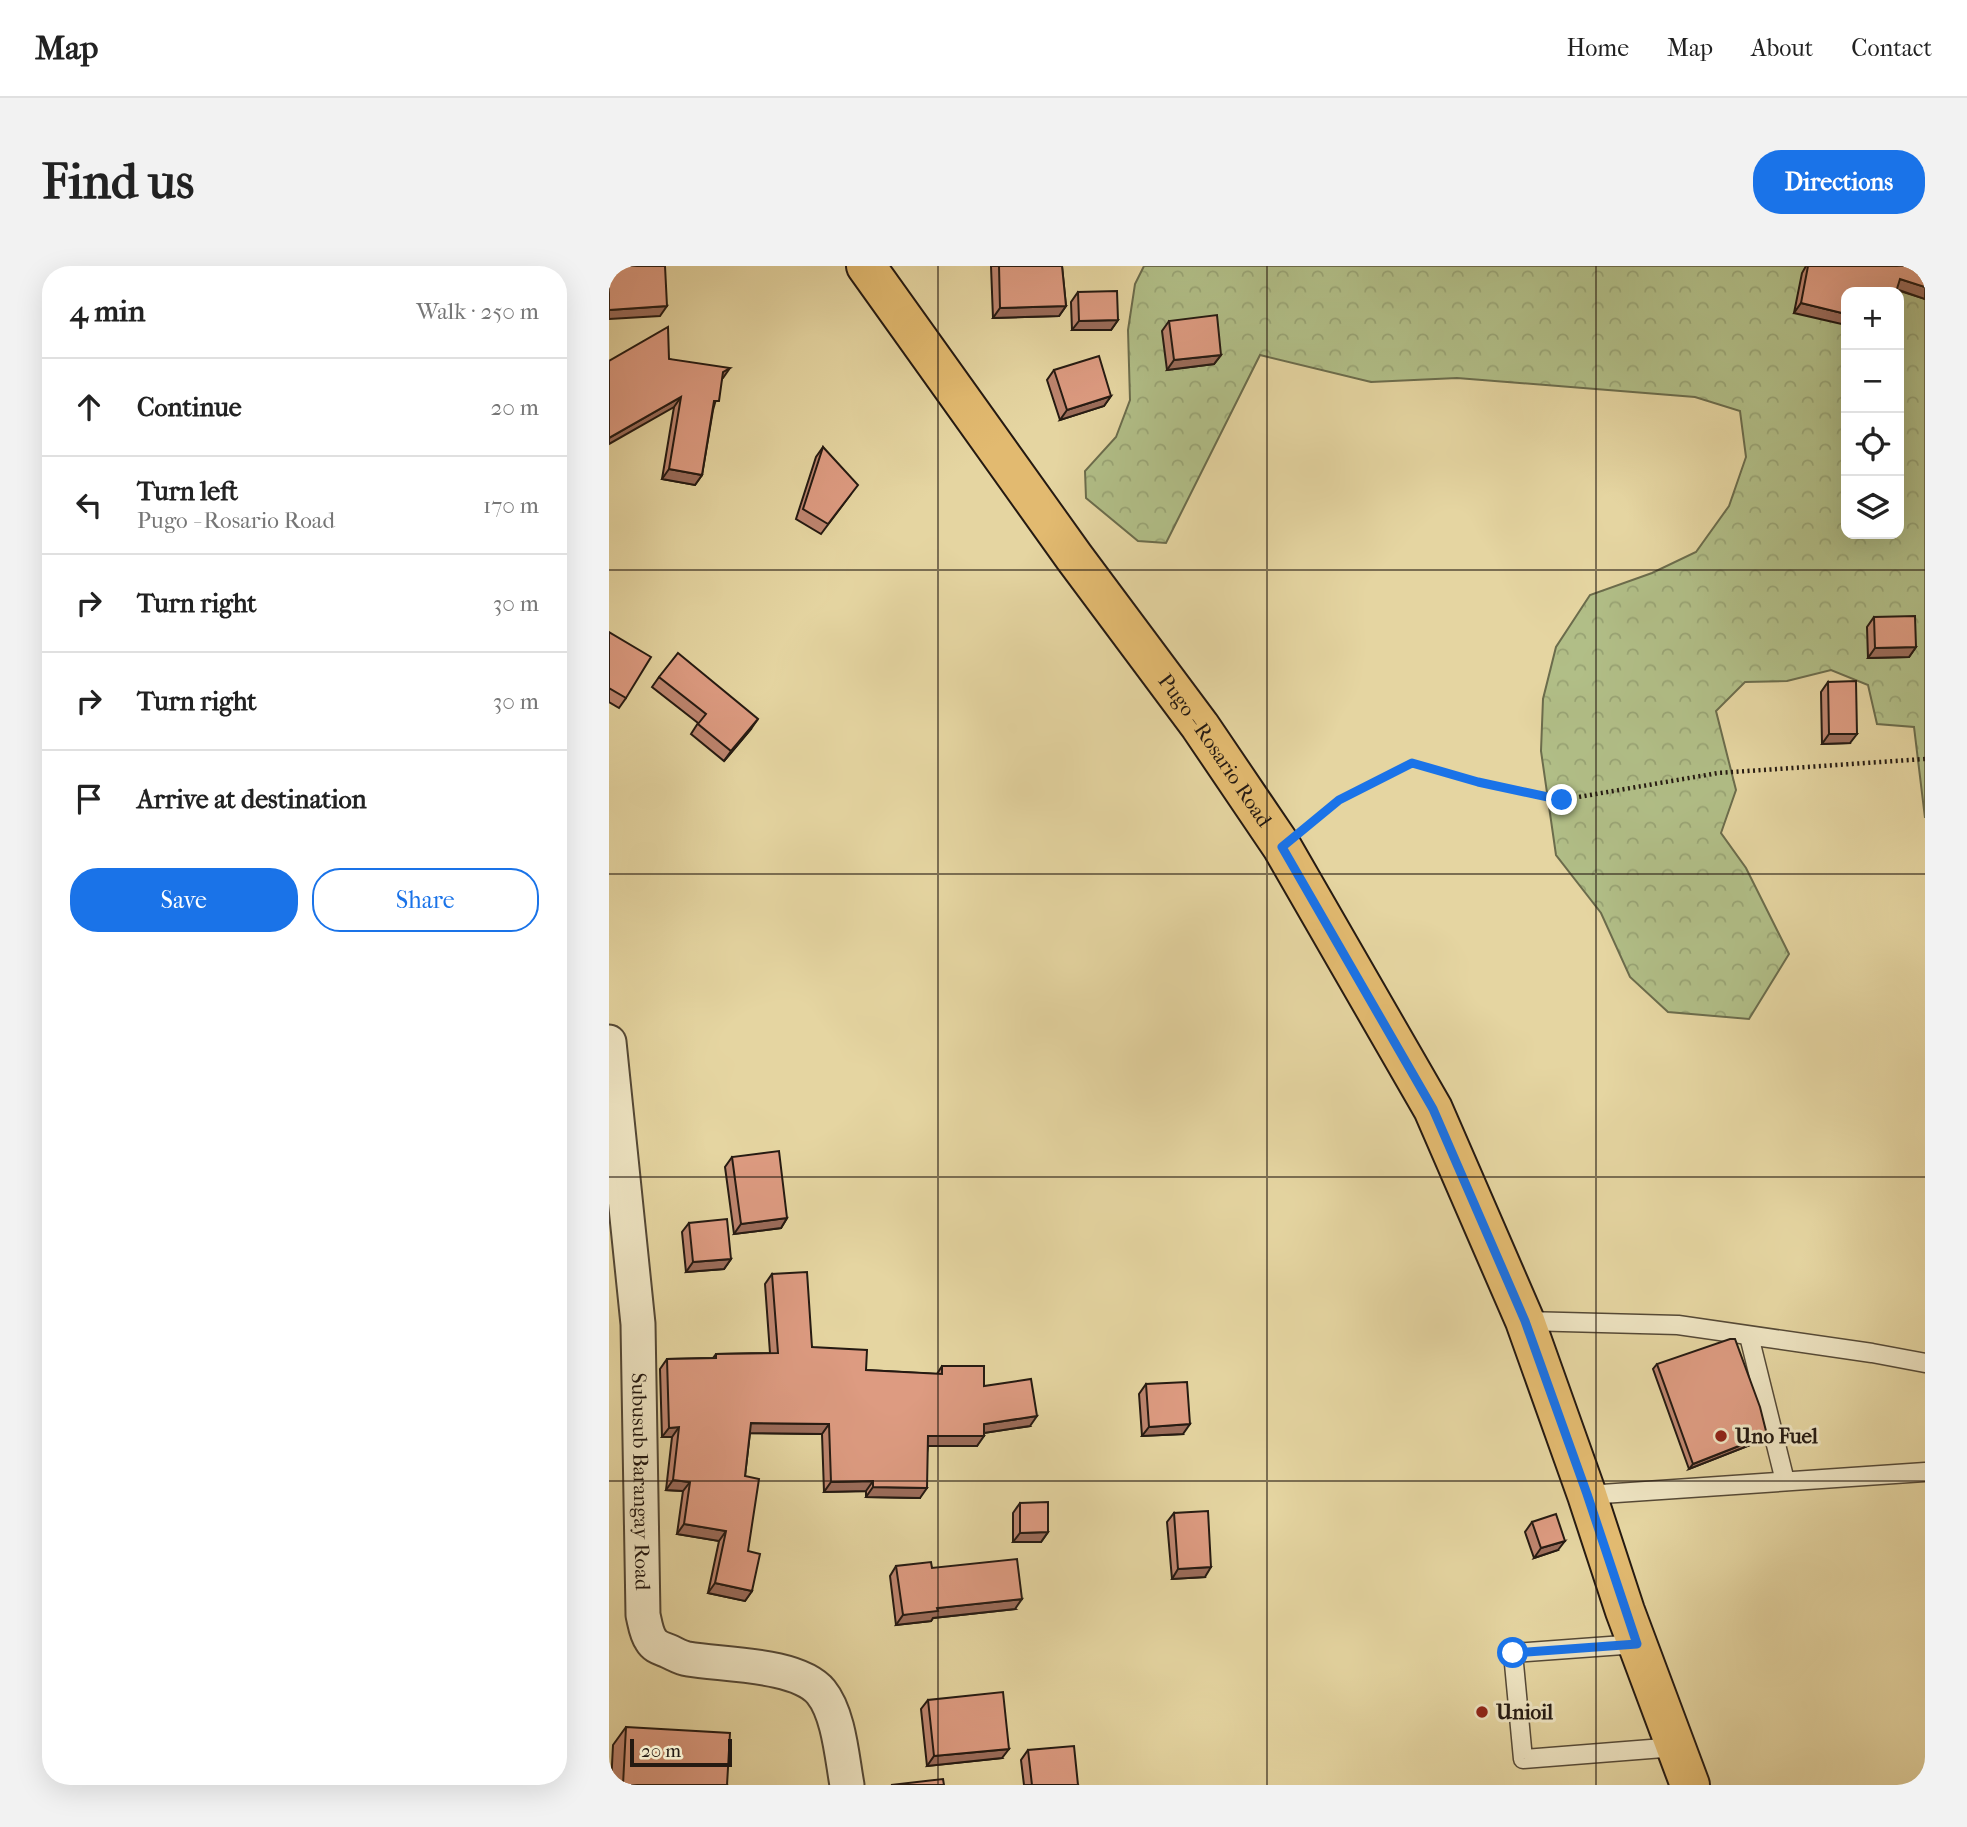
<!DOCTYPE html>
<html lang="en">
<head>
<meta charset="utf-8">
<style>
	:root { --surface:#fff; --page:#f2f2f2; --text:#222; --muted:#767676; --line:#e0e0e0; --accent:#1a73e8 }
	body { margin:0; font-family:"IM FELL French Canon",serif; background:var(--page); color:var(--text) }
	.controls { position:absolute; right:21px; top:21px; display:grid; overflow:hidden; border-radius:14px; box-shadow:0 7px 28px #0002 }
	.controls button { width:63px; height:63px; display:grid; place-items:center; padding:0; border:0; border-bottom:2px solid var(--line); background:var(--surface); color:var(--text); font:35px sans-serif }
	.scale { position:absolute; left:21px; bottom:18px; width:102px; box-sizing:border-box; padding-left:7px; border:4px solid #251a12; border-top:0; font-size:19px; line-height:24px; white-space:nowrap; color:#251a12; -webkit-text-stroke:5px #eee4c2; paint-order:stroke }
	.stop { position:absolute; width:21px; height:21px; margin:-16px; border:5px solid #1a73e8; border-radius:50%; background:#fff }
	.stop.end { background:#1a73e8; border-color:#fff; box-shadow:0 2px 7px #0008 }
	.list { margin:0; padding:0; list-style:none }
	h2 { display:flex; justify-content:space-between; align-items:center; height:91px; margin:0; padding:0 28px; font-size:30px }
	h2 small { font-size:23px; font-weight:400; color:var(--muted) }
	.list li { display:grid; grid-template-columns:46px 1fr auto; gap:21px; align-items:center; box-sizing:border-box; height:98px; padding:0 28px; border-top:2px solid var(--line) }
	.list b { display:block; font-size:26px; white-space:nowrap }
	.list p { margin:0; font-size:23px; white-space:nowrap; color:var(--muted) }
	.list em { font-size:23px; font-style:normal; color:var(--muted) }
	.actions { display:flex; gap:14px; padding:21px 28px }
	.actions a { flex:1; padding:16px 0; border:2px solid var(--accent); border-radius:28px; text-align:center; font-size:24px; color:var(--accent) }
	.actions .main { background:var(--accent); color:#fff }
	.icon { flex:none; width:38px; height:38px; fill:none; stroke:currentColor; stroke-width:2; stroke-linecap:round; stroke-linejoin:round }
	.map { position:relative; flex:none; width:1316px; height:1519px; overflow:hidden; border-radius:28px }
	header { display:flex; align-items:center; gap:42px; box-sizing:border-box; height:98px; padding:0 35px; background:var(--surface); border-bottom:2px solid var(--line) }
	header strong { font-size:33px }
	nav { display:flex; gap:38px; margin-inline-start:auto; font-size:24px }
	.intro { display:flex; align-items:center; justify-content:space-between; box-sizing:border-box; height:168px; padding:0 42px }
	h1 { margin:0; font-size:49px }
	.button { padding:18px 32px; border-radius:28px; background:var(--accent); color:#fff; font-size:24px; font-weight:700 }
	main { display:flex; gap:42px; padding:0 42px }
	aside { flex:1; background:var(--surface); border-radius:28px; box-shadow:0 7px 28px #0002 }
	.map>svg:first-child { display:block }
	.forest { fill:url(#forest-crowns); stroke:#6b6c4c; stroke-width:2; fill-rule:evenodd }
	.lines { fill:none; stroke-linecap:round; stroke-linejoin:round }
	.lane-casing { stroke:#554936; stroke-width:21 }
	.street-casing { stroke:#554936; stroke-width:37 }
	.primary-casing { stroke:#251a12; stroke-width:42 }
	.path { stroke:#251a12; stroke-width:4.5; stroke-dasharray:2 3.5; stroke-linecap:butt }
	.lane { stroke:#eee4c2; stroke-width:18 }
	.street { stroke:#eee4c2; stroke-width:33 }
	.primary { stroke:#e2ba70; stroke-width:38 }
	.wall { fill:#be856f; stroke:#251a12; stroke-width:2 }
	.shaded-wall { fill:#9b6c5a; stroke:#251a12; stroke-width:2 }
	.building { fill:#dd9b81; stroke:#251a12; stroke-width:2 }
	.route { stroke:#1a73e8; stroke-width:9 }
	.grid { fill:none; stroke:#251a12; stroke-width:2; stroke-opacity:0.55 }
	.poi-dot { fill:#8f2418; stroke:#eee4c2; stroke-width:2.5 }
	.labels { text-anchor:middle; stroke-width:6; stroke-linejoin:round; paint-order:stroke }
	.street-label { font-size:21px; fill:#251a12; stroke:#eee4c2 }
	.poi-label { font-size:21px; font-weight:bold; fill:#251a12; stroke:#eee4c2; text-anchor:start }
</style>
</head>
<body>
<header>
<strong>Map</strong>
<nav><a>Home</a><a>Map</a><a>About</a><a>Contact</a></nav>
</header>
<div class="intro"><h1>Find us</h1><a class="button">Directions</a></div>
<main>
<aside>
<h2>4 min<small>Walk · 250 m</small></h2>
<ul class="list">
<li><svg class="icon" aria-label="ahead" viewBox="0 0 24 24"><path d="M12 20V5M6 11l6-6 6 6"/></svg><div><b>Continue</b></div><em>20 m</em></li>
<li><svg class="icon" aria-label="left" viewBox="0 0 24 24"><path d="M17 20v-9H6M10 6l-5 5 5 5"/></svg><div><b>Turn left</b><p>Pugo - Rosario Road</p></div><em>170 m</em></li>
<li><svg class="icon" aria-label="right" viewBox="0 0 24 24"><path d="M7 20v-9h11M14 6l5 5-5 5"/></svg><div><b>Turn right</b></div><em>30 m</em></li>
<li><svg class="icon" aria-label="right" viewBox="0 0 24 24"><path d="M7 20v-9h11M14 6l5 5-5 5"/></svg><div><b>Turn right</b></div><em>30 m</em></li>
<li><svg class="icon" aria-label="arrive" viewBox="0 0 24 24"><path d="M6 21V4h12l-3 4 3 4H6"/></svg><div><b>Arrive at destination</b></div></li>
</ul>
<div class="actions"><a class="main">Save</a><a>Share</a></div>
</aside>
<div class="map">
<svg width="1316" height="1519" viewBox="0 0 1316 1519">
	<defs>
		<pattern id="forest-crowns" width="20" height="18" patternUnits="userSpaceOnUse" patternTransform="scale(1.75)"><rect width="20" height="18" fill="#b1be87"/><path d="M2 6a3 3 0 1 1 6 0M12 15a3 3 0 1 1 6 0" fill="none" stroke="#98a374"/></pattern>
	</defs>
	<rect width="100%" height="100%" fill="#e5d5a1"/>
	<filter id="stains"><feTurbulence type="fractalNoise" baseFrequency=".00286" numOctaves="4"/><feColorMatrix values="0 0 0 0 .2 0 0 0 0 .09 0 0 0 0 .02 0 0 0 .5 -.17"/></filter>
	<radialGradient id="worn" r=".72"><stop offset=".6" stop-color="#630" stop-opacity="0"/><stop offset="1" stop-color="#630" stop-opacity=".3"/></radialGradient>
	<path class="forest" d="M 535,0 L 1316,0 L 1316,552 L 1305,461 L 1268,458 L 1259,419 L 1222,404 L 1178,415 L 1136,416 L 1107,445 L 1127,524 L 1112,567 L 1137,602 L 1180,688 L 1140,753 L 1059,746 L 1021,711 L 992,647 L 947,589 L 932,485 L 934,433 L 947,381 L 981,329 L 1043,307 L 1087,286 L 1120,240 L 1137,191 L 1131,145 L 1086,131 L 848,112 L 762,116 L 651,89 L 557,277 L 529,275 L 477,232 L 476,205 L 507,171 L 521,134 L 519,64 L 526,18 ZM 1237,26 L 1290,26 L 1290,268 L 1237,268 Z"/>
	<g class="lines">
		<g class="lane-casing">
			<g id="lane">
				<path d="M 916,1055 L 1069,1059 L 1263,1087 L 1316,1097"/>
				<path d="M 1140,1070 L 1176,1215"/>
				<path d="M 978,1229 L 1316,1206"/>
				<path d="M 1028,1378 L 904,1387 L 914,1493 L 1067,1481"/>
			</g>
		</g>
		<g class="street-casing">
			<g id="street">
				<path id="s1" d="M 0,776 L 29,1058 L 34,1349 C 36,1357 37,1367 42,1374 C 46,1381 52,1382 59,1385 C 66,1388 72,1392 79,1393 C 115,1399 189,1398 212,1426 C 230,1448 233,1492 238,1519"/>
			</g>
		</g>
		<g class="primary-casing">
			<g id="primary">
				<path id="s2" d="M 257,0 L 465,291 L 591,460 L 673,581 L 824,843 L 916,1055 L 978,1229 L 1016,1345 L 1081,1519"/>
			</g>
		</g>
		<path class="path" d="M 701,558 L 730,534 L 803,497 L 869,516 L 952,534 L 1109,507 L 1316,493"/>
		<use href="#lane" class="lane"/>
		<use href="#street" class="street"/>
		<use href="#primary" class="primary"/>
	</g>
	<g class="wall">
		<path d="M 382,0 L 453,0 L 457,40 L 450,50 L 384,52 Z"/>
		<path d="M 1197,0 L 1316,0 L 1316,33 L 1288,24 L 1185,47 L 1193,7 Z"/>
		<path d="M 469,26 L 509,54 L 502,64 L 463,64 L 462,36 Z"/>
		<path d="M 560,55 L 612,89 L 605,98 L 558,104 L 553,65 Z"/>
		<path d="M 60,93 L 114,112 L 113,112 L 104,144 L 93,209 L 86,219 L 53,213 L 65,141 Z"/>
		<path d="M 445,104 L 502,130 L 495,140 L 451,154 L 438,114 Z"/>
		<path d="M 214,181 L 242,228 L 212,268 L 187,253 L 207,191 Z"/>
		<path d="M 1265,351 L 1307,381 L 1300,391 L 1259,392 L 1258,361 Z"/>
		<path d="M 0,366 L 17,432 L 10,442 L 0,436 Z"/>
		<path d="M 50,411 L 142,463 L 115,495 L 82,468 L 89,457 L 43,421 Z"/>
		<path d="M 1219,416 L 1241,477 L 1213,478 L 1212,426 Z"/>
		<path d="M 123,891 L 178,952 L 172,962 L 125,968 L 116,901 Z"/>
		<path d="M 80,957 L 122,993 L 115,1003 L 77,1006 L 73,966 Z"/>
		<path d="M 163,1008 L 203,1081 L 257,1104 L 328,1108 L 333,1100 L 375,1120 L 421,1160 L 375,1167 L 368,1180 L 319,1180 L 311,1232 L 257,1231 L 257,1225 L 215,1226 L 213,1168 L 141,1167 L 136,1210 L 139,1285 L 143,1325 L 136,1335 L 99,1327 L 110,1275 L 68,1268 L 74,1225 L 57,1224 L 63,1171 L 53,1171 L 51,1103 L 58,1093 L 104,1092 L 107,1088 L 161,1087 L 156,1018 Z"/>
		<path d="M 1048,1098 L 1154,1174 L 1080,1203 L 1044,1103 Z"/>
		<path d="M 537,1118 L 574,1168 L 533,1170 L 530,1128 Z"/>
		<path d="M 411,1237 L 439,1266 L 432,1276 L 404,1276 L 404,1247 Z"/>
		<path d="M 565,1247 L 596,1311 L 563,1313 L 558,1256 Z"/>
		<path d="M 923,1256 L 949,1284 L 925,1292 L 916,1266 Z"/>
		<path d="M 287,1300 L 323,1302 L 406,1343 L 324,1352 L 322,1355 L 287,1359 L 281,1310 Z"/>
		<path d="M 319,1434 L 393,1492 L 318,1500 L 312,1443 Z"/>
		<path d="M 17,1461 L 118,1519 L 2,1519 L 4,1479 Z"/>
		<path d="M 419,1484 L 469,1519 L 415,1519 L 412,1494 Z"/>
	</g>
	<g class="shaded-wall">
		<path d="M 1291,13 L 1316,21 L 1316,33 L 1284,22 Z"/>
		<path d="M 1192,37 L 1237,48 L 1237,59 L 1185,47 Z"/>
		<path d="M 58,40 L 51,50 L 0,53 L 0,44 Z"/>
		<path d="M 457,40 L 450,50 L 384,52 L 391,42 Z"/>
		<path d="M 509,54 L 502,64 L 463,64 L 470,55 Z"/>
		<path d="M 612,89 L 605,98 L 558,104 L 565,94 Z"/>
		<path d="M 121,102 L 114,112 L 107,116 L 114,106 Z"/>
		<path d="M 502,130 L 495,140 L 451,154 L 458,144 Z"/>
		<path d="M 72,131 L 65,141 L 0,178 L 0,172 Z"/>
		<path d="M 60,203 L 93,209 L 86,219 L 53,213 Z"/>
		<path d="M 1307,381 L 1300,391 L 1259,392 L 1266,382 Z"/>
		<path d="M 149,453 L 142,463 L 115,495 L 122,485 Z"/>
		<path d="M 1220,468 L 1248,468 L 1241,477 L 1213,478 Z"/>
		<path d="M 178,952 L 172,962 L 125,968 L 132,958 Z"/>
		<path d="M 122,993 L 115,1003 L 77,1006 L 84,996 Z"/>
		<path d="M 428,1150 L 421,1160 L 368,1168 L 375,1158 Z"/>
		<path d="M 142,1157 L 220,1158 L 213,1168 L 135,1167 Z"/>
		<path d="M 581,1158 L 574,1168 L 533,1170 L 540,1161 Z"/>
		<path d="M 70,1161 L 63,1171 L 53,1171 L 60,1162 Z"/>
		<path d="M 1158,1169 L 1154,1174 L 1080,1203 L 1084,1198 Z"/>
		<path d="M 319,1170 L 375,1170 L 368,1180 L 312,1180 Z"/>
		<path d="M 64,1214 L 81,1216 L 74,1225 L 57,1224 Z"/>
		<path d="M 264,1215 L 257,1225 L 215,1226 L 222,1216 Z"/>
		<path d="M 264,1221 L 318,1222 L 311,1232 L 257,1231 Z"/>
		<path d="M 75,1258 L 117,1265 L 110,1275 L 68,1268 Z"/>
		<path d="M 439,1266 L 432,1276 L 404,1276 L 411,1267 Z"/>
		<path d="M 956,1275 L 949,1284 L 925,1292 L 932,1282 Z"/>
		<path d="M 602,1301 L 596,1311 L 563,1313 L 569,1303 Z"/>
		<path d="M 106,1317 L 143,1325 L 136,1335 L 99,1327 Z"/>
		<path d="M 413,1333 L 406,1343 L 324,1352 L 322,1355 L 287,1359 L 294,1349 L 328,1342 Z"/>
		<path d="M 400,1483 L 393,1492 L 318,1500 L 325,1490 Z"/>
	</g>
	<g class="building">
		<path d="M 0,0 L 56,0 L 58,40 L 0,44 Z"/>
		<path d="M 390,0 L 453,0 L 457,40 L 391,42 Z"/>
		<path d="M 1199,0 L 1316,0 L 1316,21 L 1291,13 L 1287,26 L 1237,26 L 1237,48 L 1192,37 Z"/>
		<path d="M 508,25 L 509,54 L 470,55 L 469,26 Z"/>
		<path d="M 608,49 L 612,89 L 565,94 L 560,55 Z"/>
		<path d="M 59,61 L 60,93 L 121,102 L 114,106 L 110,135 L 105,135 L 93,209 L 60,203 L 72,131 L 0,172 L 0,95 Z"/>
		<path d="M 490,90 L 502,130 L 458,144 L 445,104 Z"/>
		<path d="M 214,181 L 249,219 L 219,258 L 194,243 Z"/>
		<path d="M 1306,350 L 1307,381 L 1266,382 L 1265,351 Z"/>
		<path d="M 0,366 L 42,391 L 17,432 L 0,422 Z"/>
		<path d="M 69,387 L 149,453 L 122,485 L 89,458 L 97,448 L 50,411 Z"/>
		<path d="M 1247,415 L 1248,468 L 1220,468 L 1219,416 Z"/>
		<path d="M 170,885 L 178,952 L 132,958 L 123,891 Z"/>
		<path d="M 118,953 L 122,993 L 84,996 L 80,957 Z"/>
		<path d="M 198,1006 L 203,1081 L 258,1084 L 257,1104 L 333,1108 L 333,1100 L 375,1100 L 375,1120 L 422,1113 L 428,1150 L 375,1158 L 375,1170 L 319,1170 L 318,1222 L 264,1221 L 264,1215 L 222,1216 L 220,1158 L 142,1157 L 136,1210 L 150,1213 L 139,1285 L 151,1288 L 143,1325 L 106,1317 L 117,1265 L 75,1258 L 81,1216 L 64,1214 L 70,1161 L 60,1162 L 58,1093 L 107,1092 L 107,1088 L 169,1087 L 163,1008 Z"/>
		<path d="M 1121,1073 L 1126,1073 L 1151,1141 L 1158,1169 L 1084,1198 L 1048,1098 Z"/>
		<path d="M 578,1116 L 581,1158 L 540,1161 L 537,1118 Z"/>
		<path d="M 439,1236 L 439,1266 L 411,1267 L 411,1237 Z"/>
		<path d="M 599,1245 L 602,1301 L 569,1303 L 565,1247 Z"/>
		<path d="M 947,1248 L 956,1275 L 932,1282 L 923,1256 Z"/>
		<path d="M 408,1293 L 413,1333 L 328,1342 L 329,1345 L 294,1349 L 287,1300 L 322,1296 L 323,1302 Z"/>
		<path d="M 394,1426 L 400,1483 L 325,1490 L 319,1434 Z"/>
		<path d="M 17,1461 L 121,1467 L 118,1519 L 14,1519 Z"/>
		<path d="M 465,1480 L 469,1519 L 423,1519 L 419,1484 Z"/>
		<path d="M 334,1513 L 335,1519 L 282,1519 Z"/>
	</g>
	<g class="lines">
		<path class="route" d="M 904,1387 L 1028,1378 L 978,1228 L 916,1055 L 824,843 L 673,581 L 730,534 L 803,497 L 869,516 L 953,534"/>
	</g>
	<path class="grid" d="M 329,0 L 329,1519M 658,0 L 658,1519M 987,0 L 987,1519M 0,304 L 1316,304M 0,608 L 1316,608M 0,911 L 1316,911M 0,1215 L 1316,1215"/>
	<g class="poi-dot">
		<circle cx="1112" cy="1170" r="7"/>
		<circle cx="873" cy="1446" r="7"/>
	</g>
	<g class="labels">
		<g class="street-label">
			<text dy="7" stroke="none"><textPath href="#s2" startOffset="597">Pugo - Rosario Road</textPath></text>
			<text dy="7" stroke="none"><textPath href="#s1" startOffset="441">Subusub Barangay Road</textPath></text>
		</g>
		<g class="poi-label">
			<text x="1126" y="1177">Uno Fuel</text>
			<text x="887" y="1453">Unioil</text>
		</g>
	</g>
	<rect width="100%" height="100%" filter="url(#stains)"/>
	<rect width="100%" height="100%" fill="url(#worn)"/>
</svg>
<div class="controls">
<button>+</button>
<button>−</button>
<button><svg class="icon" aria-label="locate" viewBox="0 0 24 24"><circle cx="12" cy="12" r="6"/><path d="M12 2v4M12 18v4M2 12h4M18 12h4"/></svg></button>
<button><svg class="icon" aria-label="layers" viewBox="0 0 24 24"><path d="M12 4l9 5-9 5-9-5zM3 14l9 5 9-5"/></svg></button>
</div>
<div class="scale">20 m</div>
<div class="stop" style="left:904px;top:1387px"></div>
<div class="stop end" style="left:953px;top:534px"></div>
</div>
</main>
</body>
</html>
